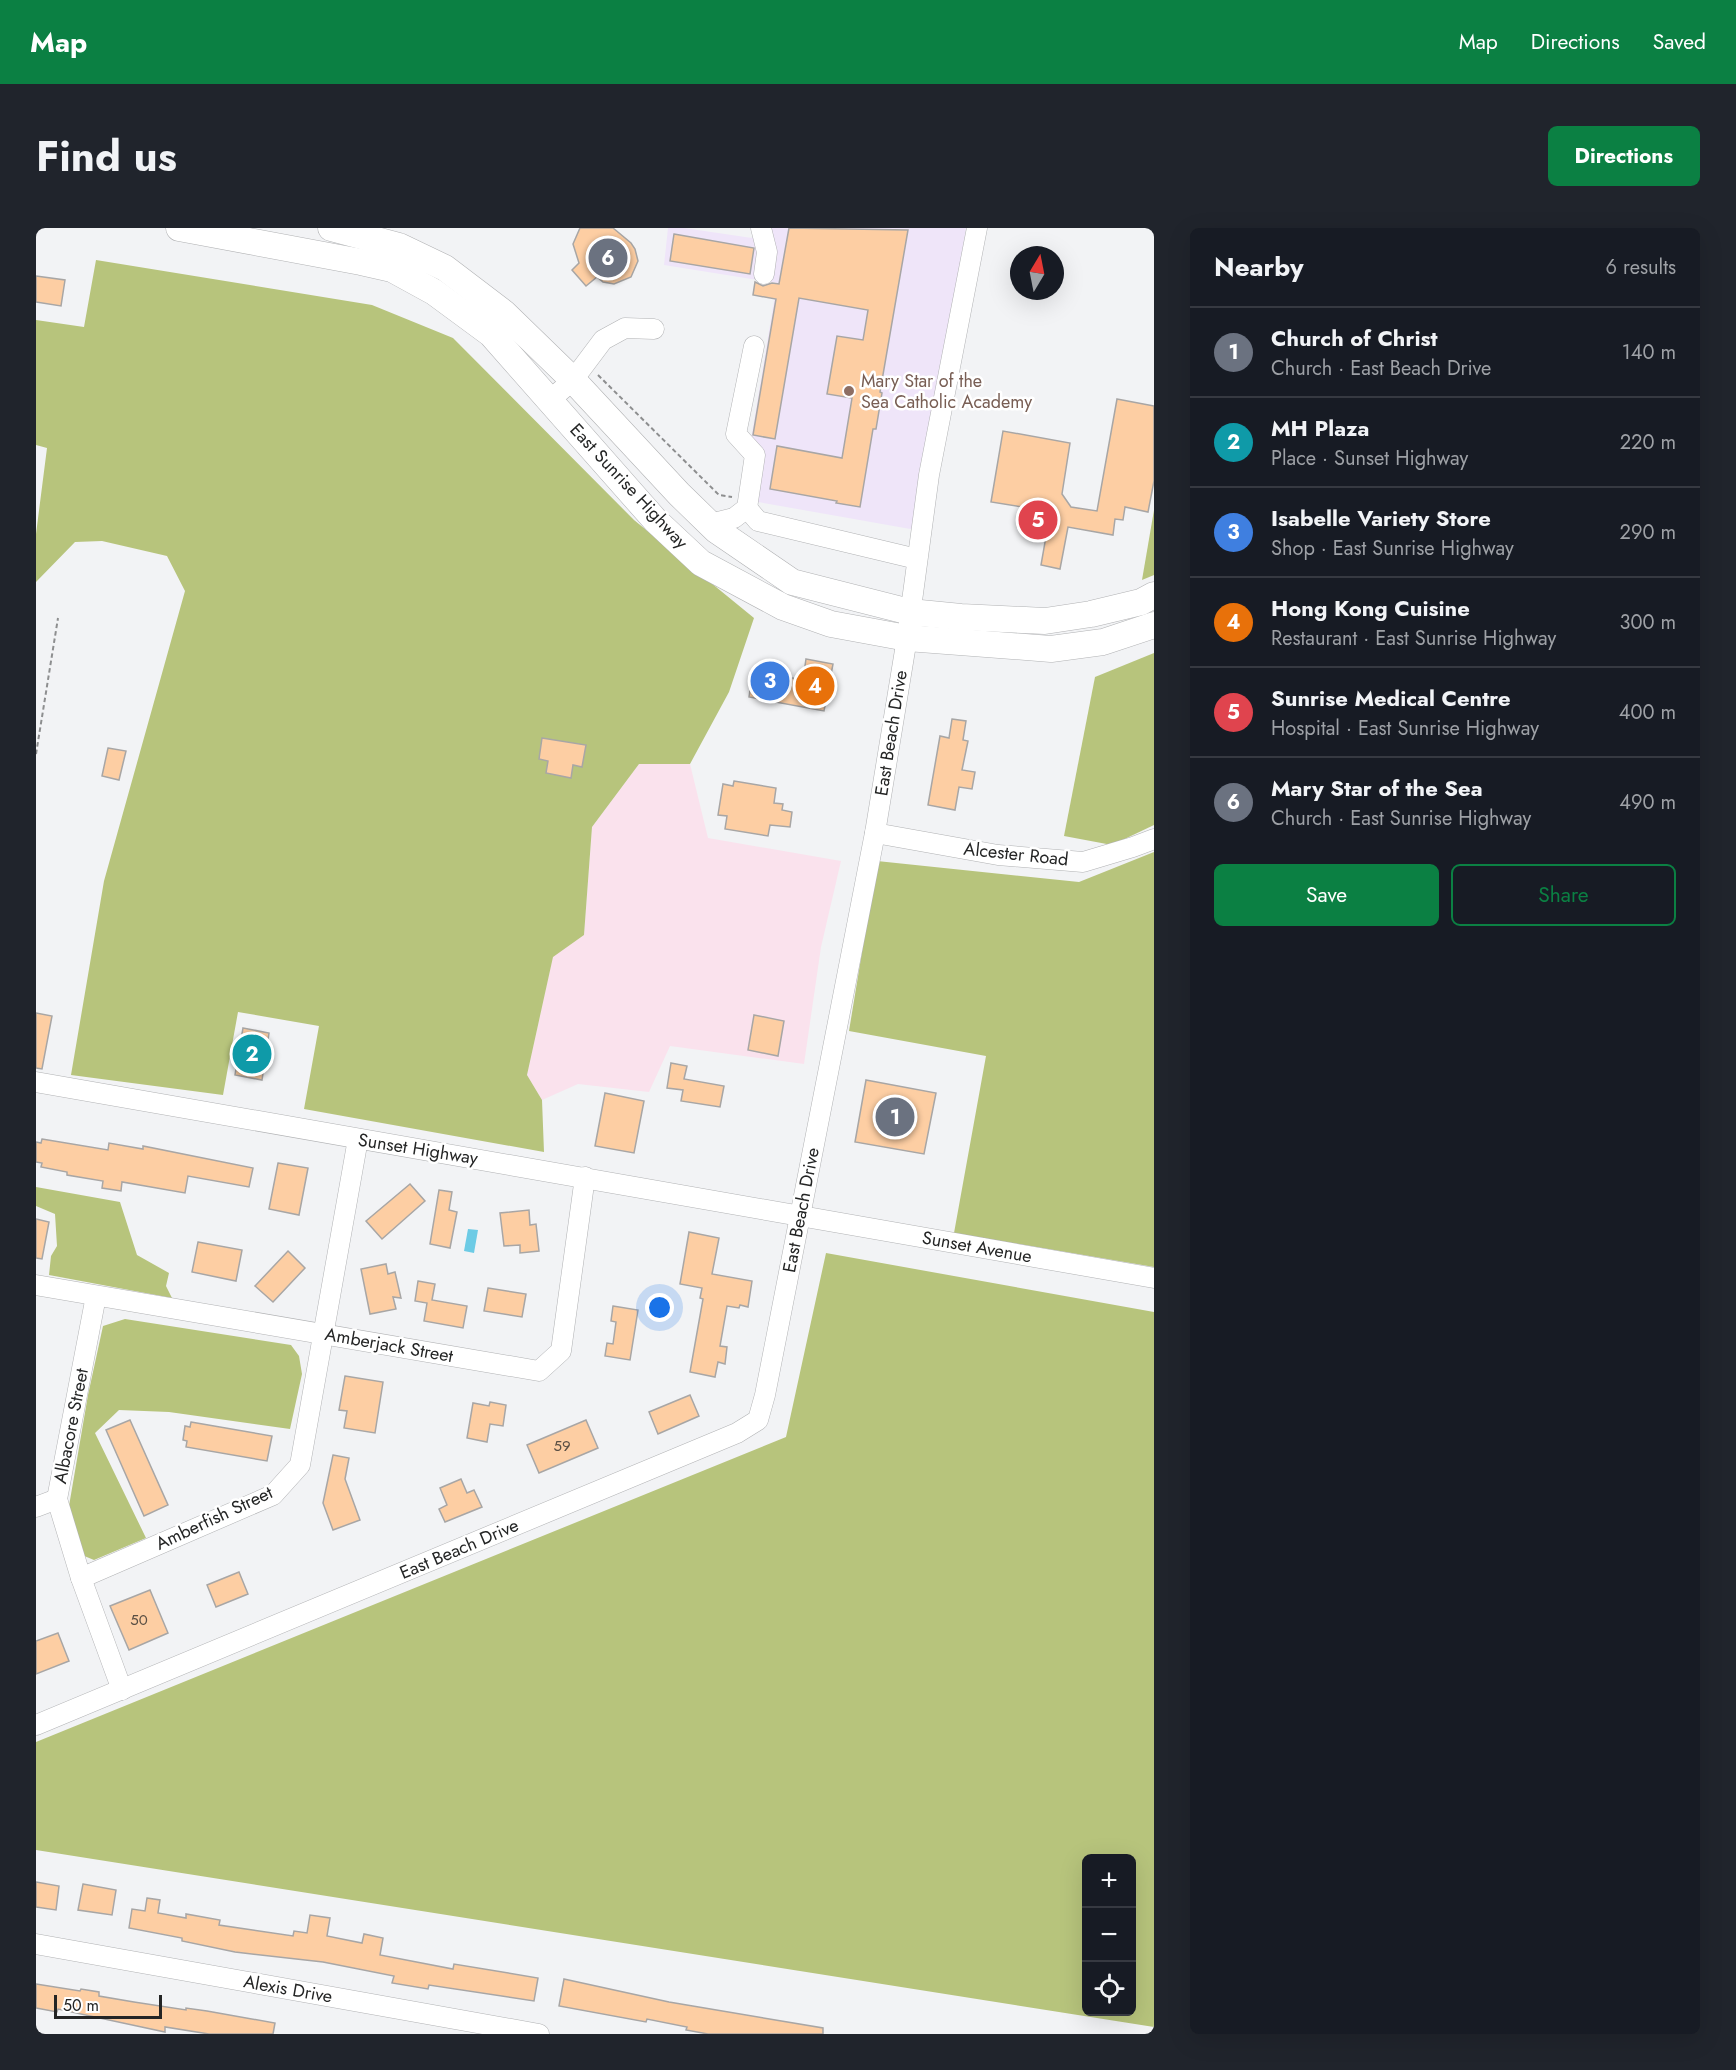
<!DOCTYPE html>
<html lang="en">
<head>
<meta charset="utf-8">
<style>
	:root { --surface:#171b24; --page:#20242c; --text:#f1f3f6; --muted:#9ea1a6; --line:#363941; --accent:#0b8043 }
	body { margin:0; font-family:Jost,sans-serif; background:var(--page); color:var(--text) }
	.controls { position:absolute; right:18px; bottom:18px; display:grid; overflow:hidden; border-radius:9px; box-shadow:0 6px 24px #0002 }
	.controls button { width:54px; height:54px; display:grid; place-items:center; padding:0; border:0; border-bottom:2px solid var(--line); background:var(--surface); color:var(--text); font:30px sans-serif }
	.compass { position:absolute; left:974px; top:18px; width:54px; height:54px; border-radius:50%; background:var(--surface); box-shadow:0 6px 24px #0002; rotate:10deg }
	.scale { position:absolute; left:18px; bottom:15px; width:108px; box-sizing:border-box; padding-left:6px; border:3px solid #242525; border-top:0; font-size:16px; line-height:21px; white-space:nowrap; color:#242525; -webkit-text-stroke:4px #fff; paint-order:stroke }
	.you { position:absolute; left:624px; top:1080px; width:21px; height:21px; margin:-15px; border:4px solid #fff; border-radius:50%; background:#1a73e8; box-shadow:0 0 0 9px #1a73e833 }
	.badge { display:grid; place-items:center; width:39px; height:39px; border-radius:50%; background:var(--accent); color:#fff; font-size:20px; font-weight:700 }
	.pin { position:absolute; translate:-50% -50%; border:3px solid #fff; box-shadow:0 2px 6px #0006 }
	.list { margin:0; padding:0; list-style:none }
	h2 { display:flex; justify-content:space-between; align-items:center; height:78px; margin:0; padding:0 24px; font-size:26px }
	h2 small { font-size:20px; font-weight:400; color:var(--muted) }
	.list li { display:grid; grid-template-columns:39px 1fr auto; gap:18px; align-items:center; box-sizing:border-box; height:90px; padding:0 24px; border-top:2px solid var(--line) }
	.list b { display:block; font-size:22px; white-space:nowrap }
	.list p { margin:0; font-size:20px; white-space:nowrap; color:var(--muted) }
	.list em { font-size:20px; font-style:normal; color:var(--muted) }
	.actions { display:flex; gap:12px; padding:18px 24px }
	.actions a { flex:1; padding:14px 0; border:2px solid var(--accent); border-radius:9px; text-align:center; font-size:21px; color:var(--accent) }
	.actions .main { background:var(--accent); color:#fff }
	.icon { flex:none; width:33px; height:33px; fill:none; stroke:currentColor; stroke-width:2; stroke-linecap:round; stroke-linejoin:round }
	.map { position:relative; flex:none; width:1118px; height:1806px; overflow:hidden; border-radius:9px }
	header { display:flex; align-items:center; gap:36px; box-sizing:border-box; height:84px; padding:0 30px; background:var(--accent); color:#fff }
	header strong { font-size:28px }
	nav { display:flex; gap:33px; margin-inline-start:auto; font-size:21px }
	.intro { display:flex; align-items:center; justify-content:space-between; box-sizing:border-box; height:144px; padding:0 36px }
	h1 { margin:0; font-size:42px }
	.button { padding:15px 27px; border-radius:9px; background:var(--accent); color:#fff; font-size:21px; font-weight:700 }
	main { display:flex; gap:36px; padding:0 36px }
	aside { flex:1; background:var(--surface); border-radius:9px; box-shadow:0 6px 24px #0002 }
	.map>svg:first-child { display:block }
	.industrial { fill:#fae2ed }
	.education { fill:#efe5f9 }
	.forest { fill:#b7c47c; fill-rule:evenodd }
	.water { fill:#6dcbe5 }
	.building { fill:#fdcea3; stroke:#a8a6a5; stroke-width:1.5 }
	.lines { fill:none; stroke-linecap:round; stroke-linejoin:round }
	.minor-casing { stroke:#b1b2b4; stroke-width:21 }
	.major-casing { stroke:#b1b2b4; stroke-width:27 }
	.path { stroke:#8d8e8f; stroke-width:2; stroke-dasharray:4.5 3; stroke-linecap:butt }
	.minor { stroke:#fff; stroke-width:20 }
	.major { stroke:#fff; stroke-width:26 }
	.education-dot { fill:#8d6e63; stroke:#fff; stroke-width:2 }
	.labels { text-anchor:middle; stroke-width:5; stroke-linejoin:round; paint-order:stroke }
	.number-label { font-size:15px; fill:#5a4f44 }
	.education-label { font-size:18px; fill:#785e54; stroke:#fff; text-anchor:start }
	.street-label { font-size:18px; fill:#242525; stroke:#fff }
</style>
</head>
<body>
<header>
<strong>Map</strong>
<nav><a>Map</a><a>Directions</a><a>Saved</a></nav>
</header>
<div class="intro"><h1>Find us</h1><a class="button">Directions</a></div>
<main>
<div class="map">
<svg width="1118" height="1806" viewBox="0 0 1118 1806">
	<rect width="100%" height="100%" fill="#f2f3f5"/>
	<path class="industrial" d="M 603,536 L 654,536 L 672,610 L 805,633 L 785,719 L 768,836 L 634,818 L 613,864 L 542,856 L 506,872 L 491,847 L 517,728 L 548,707 L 556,599 Z"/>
	<path class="education" d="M 632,0 L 648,0 L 716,10 L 720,0 L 930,0 L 880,302 L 705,271 L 741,55 L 628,37 Z"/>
	<g class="forest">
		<path d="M 60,32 L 336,77 L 417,110 L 598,292 L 718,390 L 693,464 L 654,536 L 603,536 L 556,599 L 548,707 L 517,729 L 491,847 L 506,872 L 508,924 L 268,881 L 283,798 L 202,784 L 187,867 L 35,847 L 68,653 L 149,363 L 131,328 L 66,313 L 39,314 L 0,354 L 0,306 L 11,220 L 0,217 L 0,92 L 48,99 Z"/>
		<path d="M 1118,282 L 1118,347 L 1106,352 Z"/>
		<path d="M 1118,425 L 1118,597 L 1076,617 L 1028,608 L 1059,449 Z"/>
		<path d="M 1118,624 L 1118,1039 L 918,1005 L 950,828 L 813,803 L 841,633 L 1043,654 Z"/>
		<path d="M 0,959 L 84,974 L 101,1027 L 133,1045 L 130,1058 L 136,1070 L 13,1047 L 15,1028 L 21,1018 L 19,986 L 0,978 Z"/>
		<path d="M 790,1025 L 1118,1084 L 1118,1799 L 0,1622 L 0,1514 L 750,1209 ZM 1050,1630 L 1096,1630 L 1096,1784 L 1050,1784 Z"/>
		<path d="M 89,1091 L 255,1117 L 263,1128 L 266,1146 L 254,1201 L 133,1184 L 83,1182 L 59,1205 L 110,1310 L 58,1332 L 41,1325 L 33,1278 L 52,1167 L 67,1098 Z"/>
	</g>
	<path class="water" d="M 432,1001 L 442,1002 L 438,1025 L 428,1023 Z"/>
	<g class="building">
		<path d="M 544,0 L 577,0 L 595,15 L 599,21 L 602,33 L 595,49 L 578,56 L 567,54 L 561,49 L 550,58 L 536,42 L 543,35 L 537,16 Z"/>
		<path d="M 753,0 L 872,2 L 844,164 L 846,165 L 840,201 L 837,201 L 824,279 L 800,275 L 801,273 L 734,261 L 741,218 L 806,230 L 816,170 L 791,166 L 801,108 L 827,112 L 832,82 L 763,70 L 739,211 L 717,207 L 740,71 L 717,67 L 719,54 L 727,58 L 736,55 L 743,56 Z"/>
		<path d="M 638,6 L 718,20 L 714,46 L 634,33 Z"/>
		<path d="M 0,48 L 29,52 L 25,78 L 0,74 Z"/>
		<path d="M 1081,171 L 1118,178 L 1118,253 L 1112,284 L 1089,279 L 1087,292 L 1079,291 L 1077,307 L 1032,299 L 1024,341 L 1005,337 L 1011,303 L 990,300 L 993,280 L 955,274 L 967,203 L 1034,215 L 1026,266 L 1035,279 L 1061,283 Z"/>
		<path d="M 770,431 L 797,436 L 788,483 L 713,469 L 717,443 L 767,452 Z"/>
		<path d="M 916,491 L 930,493 L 927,512 L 932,513 L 926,542 L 939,544 L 936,561 L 923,559 L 919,582 L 892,577 L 904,508 L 913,510 Z"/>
		<path d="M 506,510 L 550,517 L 546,539 L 537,537 L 535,550 L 510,545 L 512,533 L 503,531 Z"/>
		<path d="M 72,520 L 90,523 L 83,552 L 66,548 Z"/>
		<path d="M 698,553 L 740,560 L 738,575 L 747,576 L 746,582 L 756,584 L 754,599 L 734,597 L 732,608 L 689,601 L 691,588 L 682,587 L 687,556 L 697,558 Z"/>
		<path d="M 0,785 L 16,788 L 6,841 L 0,840 Z"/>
		<path d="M 718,787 L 748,793 L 742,828 L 712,822 Z"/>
		<path d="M 207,800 L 233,805 L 226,852 L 199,847 Z"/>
		<path d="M 635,835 L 651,838 L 648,851 L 688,858 L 684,879 L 645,873 L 647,862 L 631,860 Z"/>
		<path d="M 830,852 L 900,865 L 888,926 L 819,914 Z"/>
		<path d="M 569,865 L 608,873 L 598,925 L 559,918 Z"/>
		<path d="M 6,911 L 72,922 L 73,915 L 107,921 L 107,918 L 217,940 L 213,959 L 152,948 L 149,965 L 86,954 L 85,963 L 66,960 L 67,953 L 31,947 L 31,944 L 5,939 L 6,935 L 0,934 L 0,914 L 5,915 Z"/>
		<path d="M 242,935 L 272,940 L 263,987 L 233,981 Z"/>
		<path d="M 374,956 L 389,973 L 346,1011 L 330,993 Z"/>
		<path d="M 403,962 L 416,964 L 413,982 L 421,984 L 414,1020 L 394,1016 Z"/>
		<path d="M 493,982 L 494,997 L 500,996 L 503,1023 L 484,1025 L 484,1017 L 468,1018 L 464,985 Z"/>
		<path d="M 0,991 L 13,994 L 6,1031 L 0,1030 Z"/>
		<path d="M 653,1004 L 683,1010 L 676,1046 L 716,1053 L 712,1079 L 704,1077 L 703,1080 L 691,1078 L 684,1118 L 691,1119 L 689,1136 L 682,1134 L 679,1149 L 654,1144 L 667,1071 L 664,1070 L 666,1060 L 644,1056 Z"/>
		<path d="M 162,1014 L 206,1022 L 200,1053 L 156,1044 Z"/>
		<path d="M 252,1023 L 269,1040 L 237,1074 L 219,1058 Z"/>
		<path d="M 350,1036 L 352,1046 L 359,1044 L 365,1070 L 357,1069 L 360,1081 L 334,1086 L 325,1041 Z"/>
		<path d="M 382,1053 L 399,1056 L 396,1072 L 431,1078 L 427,1100 L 388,1093 L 391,1075 L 379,1073 Z"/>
		<path d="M 452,1060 L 490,1066 L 486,1089 L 448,1083 Z"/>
		<path d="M 577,1078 L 602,1082 L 594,1132 L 569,1128 L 571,1115 L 577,1116 L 580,1094 L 575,1093 Z"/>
		<path d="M 309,1148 L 347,1154 L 339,1205 L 308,1200 L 311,1183 L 303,1182 Z"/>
		<path d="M 654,1167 L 663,1188 L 622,1206 L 613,1184 Z"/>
		<path d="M 454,1174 L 470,1177 L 467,1198 L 454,1196 L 451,1214 L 431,1210 L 437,1175 L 453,1178 Z"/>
		<path d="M 94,1192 L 132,1277 L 108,1288 L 70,1202 Z"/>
		<path d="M 550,1192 L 562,1220 L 503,1245 L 491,1217 Z"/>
		<path d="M 155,1194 L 236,1208 L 231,1233 L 150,1219 L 151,1213 L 147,1212 L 149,1198 L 154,1199 Z"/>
		<path d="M 297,1227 L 313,1230 L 309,1251 L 324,1292 L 297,1302 L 287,1275 Z"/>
		<path d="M 425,1251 L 431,1265 L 438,1262 L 446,1279 L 409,1294 L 403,1281 L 411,1277 L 404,1260 Z"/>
		<path d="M 203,1344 L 212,1366 L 180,1379 L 171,1357 Z"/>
		<path d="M 114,1362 L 132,1405 L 93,1422 L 74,1378 Z"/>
		<path d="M 22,1405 L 33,1433 L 0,1446 L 0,1413 Z"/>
		<path d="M 0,1654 L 23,1658 L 20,1682 L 0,1679 Z"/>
		<path d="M 47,1656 L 80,1662 L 76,1687 L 42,1682 Z"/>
		<path d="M 111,1670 L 124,1672 L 122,1685 L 150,1690 L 150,1686 L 184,1692 L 183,1697 L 257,1708 L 258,1703 L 271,1705 L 274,1687 L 294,1690 L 291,1708 L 326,1715 L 328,1706 L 347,1710 L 344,1727 L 417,1741 L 418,1736 L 502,1750 L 498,1773 L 393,1757 L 392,1761 L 356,1755 L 358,1748 L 287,1734 L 199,1724 L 146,1713 L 146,1710 L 93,1700 L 96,1681 L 109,1683 Z"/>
		<path d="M 528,1751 L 633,1774 L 787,1800 L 787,1806 L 672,1806 L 650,1802 L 651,1799 L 611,1791 L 610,1794 L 523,1778 Z"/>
		<path d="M 0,1756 L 44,1763 L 45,1761 L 63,1764 L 63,1768 L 98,1774 L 150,1782 L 150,1780 L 171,1783 L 239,1795 L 237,1806 L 173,1806 L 129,1799 L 129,1804 L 22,1781 L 21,1784 L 0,1780 Z"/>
	</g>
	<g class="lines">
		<g class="minor-casing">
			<g id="minor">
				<path d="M 725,0 L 731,24 L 728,46"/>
				<path d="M 514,172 L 537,152 L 567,112 L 589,100 L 618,101"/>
				<path d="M 711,280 L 722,293 L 881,331"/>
				<path d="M 674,296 L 698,290 L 711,280 L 719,227 L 700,206 L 718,118"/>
				<path d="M 839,605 L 962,627 L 1047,634 L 1097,619 L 1118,611"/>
				<path d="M 0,854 L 1118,1050"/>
				<path d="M 0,1057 L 503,1143 L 525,1123 L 549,949"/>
				<path d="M 60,1068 L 21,1271 L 45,1350 L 86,1462"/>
				<path d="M 0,1279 L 21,1271"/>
				<path d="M 45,1350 L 237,1267 L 264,1237 L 322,911"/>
				<path d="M 0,1497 L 701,1205 L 722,1192 L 729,1167 L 839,605 L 871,410 L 893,247 L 941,0"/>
				<path d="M 0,1716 L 503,1806"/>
			</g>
		</g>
		<g class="major-casing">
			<g id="major">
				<path d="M 143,0 L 325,34 L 356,41 L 398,64 L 455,106 L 619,292 L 665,335 L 747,379 L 795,396 L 871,410 L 1015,421 L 1067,414 L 1118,397"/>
				<path d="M 295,0 L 363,18 L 409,40 L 468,85 L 537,152 L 643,266 L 680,302 L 756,354 L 874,384 L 925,389 L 1009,393 L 1055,386 L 1105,374 L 1118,367"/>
			</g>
		</g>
		<g class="path">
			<path d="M 562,147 L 683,267 L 696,269"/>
			<path d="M 0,526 L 22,390"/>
		</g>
		<use href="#minor" class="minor"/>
		<use href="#major" class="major"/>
	</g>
	<circle class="education-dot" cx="813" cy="163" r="6"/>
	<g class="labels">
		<g class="number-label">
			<text x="526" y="1223">59</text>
			<text x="103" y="1397">50</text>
		</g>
		<g class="education-label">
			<text x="825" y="159">Mary Star of the<tspan x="825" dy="21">Sea Catholic Academy</tspan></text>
		</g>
		<g class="street-label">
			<text transform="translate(593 258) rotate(47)" y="6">East Sunrise Highway</text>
			<text transform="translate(855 505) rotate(-81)" y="6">East Beach Drive</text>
			<text transform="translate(980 626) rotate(6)" y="6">Alcester Road</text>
			<text transform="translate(382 921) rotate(9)" y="6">Sunset Highway</text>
			<text transform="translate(765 982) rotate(-79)" y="6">East Beach Drive</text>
			<text transform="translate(941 1019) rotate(10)" y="6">Sunset Avenue</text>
			<text transform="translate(353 1117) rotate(10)" y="6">Amberjack Street</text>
			<text transform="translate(35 1198) rotate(-79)" y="6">Albacore Street</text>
			<text transform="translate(178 1290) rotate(-25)" y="6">Amberfish Street</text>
			<text transform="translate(423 1321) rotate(-23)" y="6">East Beach Drive</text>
			<text transform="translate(252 1761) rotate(10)" y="6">Alexis Drive</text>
		</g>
	</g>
</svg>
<div class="controls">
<button>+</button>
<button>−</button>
<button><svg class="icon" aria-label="locate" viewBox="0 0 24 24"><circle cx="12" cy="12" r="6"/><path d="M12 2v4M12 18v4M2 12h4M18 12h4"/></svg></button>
</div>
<svg class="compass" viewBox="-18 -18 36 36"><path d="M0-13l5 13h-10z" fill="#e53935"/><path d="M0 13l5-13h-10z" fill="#9ea1a6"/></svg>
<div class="scale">50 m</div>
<div class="you"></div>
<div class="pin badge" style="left:859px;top:889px;background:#6b7280">1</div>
<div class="pin badge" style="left:216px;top:826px;background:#0f9aa8">2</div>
<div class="pin badge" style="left:734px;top:453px;background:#3f7fe0">3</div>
<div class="pin badge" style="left:779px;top:458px;background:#e8710a">4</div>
<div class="pin badge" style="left:1002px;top:292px;background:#e0444e">5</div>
<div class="pin badge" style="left:572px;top:30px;background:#6b7280">6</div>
</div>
<aside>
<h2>Nearby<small>6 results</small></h2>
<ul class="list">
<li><span class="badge" style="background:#6b7280">1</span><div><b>Church of Christ</b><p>Church · East Beach Drive</p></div><em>140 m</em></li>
<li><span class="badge" style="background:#0f9aa8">2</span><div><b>MH Plaza</b><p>Place · Sunset Highway</p></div><em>220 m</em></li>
<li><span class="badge" style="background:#3f7fe0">3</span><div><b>Isabelle Variety Store</b><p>Shop · East Sunrise Highway</p></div><em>290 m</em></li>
<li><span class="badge" style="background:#e8710a">4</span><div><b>Hong Kong Cuisine</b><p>Restaurant · East Sunrise Highway</p></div><em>300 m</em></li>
<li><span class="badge" style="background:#e0444e">5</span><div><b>Sunrise Medical Centre</b><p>Hospital · East Sunrise Highway</p></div><em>400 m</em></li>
<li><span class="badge" style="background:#6b7280">6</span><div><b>Mary Star of the Sea</b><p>Church · East Sunrise Highway</p></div><em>490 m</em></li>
</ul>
<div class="actions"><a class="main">Save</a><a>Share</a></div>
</aside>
</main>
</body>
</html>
